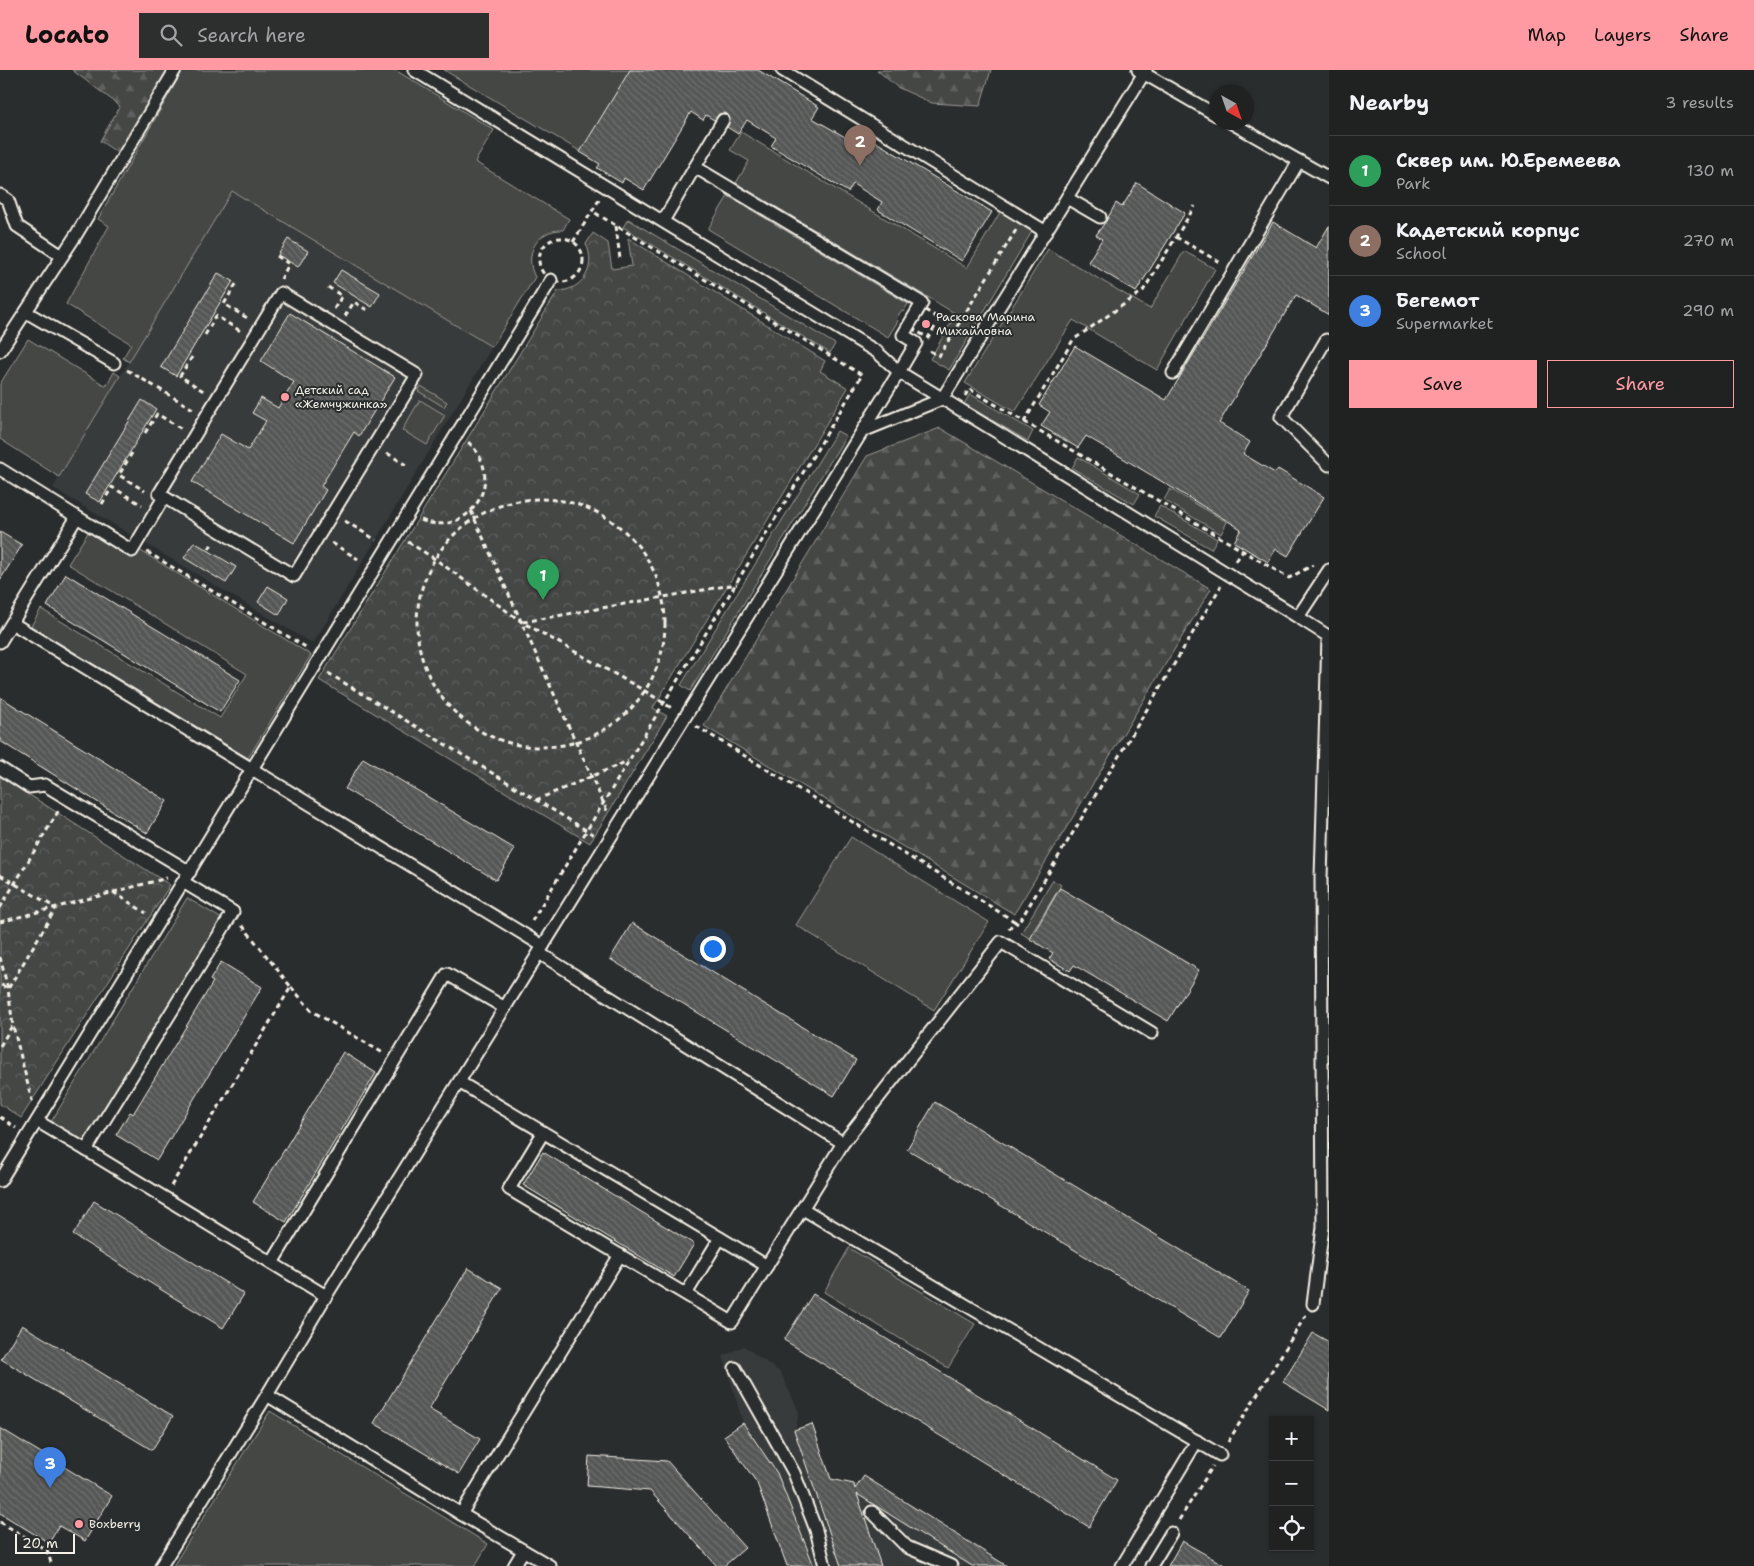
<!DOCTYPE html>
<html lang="en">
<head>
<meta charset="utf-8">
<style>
	:root { --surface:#202222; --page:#2d2f2f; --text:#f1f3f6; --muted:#a2a4a5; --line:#3d3f40; --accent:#ff9aa2 }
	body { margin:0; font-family:"Shantell Sans",sans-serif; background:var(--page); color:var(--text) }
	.controls { position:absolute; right:15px; bottom:15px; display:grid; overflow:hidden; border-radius:0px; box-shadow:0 1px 4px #0004 }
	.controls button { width:45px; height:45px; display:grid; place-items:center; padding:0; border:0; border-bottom:1px solid var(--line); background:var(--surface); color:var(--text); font:25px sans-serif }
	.compass { position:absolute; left:1209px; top:15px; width:45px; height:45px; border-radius:50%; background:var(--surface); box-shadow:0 1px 4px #0004; rotate:140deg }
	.scale { position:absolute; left:15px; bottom:12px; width:60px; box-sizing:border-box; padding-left:5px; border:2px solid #f4f1e8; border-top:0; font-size:14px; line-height:18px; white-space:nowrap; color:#f4f1e8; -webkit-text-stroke:4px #2a2d2e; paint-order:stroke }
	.you { position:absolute; left:712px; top:878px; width:18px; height:18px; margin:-12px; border:4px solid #fff; border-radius:50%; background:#1a73e8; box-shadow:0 0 0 8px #1a73e833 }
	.badge { display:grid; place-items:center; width:32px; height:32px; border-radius:50%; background:var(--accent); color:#fff; font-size:16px; font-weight:700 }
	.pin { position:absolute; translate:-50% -41px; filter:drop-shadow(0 1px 2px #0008) }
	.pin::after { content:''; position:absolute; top:26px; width:18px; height:15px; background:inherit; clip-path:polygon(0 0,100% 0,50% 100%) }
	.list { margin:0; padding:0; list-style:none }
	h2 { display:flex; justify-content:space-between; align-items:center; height:65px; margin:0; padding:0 20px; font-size:21px }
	h2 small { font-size:16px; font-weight:400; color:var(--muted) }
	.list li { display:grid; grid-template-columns:32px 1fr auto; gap:15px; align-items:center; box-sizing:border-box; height:70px; padding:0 20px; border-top:1px solid var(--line) }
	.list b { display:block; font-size:19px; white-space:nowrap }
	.list p { margin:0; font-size:16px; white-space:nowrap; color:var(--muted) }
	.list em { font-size:16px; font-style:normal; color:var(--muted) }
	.actions { display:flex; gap:10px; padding:15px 20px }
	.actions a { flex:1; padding:11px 0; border:1px solid var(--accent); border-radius:0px; text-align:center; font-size:18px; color:var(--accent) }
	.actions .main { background:var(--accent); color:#111 }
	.icon { flex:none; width:28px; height:28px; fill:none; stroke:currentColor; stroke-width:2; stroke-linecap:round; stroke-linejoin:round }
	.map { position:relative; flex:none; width:1329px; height:1496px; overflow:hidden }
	header { display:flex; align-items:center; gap:30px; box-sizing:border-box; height:70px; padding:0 25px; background:var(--accent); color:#111 }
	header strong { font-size:24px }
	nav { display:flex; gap:28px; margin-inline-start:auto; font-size:18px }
	.search { width:350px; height:45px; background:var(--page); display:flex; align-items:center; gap:12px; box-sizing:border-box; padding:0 18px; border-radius:0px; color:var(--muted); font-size:19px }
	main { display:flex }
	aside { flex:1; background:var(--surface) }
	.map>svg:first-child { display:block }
	.built { fill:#373a3a }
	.grass { fill:#444645; stroke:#9c9c96 }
	.forest { fill:url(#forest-firs); stroke:#9c9c96 }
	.park { fill:url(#park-crowns); stroke:#9c9c96 }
	.building { fill:url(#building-back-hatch); stroke:#f4f1e8 }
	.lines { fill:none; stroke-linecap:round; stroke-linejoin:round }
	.lane-casing { stroke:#f4f1e8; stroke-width:15 }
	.path { stroke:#f4f1e8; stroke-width:3; stroke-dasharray:5 4; stroke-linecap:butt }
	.lane { stroke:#2a2d2e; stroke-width:11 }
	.poi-dot { fill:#ff9aa2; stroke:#2a2d2e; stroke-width:2 }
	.labels { text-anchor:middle; stroke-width:4; stroke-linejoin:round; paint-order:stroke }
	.poi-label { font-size:12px; fill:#f4f1e8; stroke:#2a2d2e; text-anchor:start }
</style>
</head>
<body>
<header>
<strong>Locato</strong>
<div class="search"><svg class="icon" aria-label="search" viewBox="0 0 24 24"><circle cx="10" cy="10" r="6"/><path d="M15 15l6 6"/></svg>Search here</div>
<nav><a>Map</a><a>Layers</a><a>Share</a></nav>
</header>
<main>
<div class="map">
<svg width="1329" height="1496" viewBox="0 0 1329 1496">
	<defs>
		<pattern id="forest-firs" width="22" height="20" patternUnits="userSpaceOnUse" patternTransform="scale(1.25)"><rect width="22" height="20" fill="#444645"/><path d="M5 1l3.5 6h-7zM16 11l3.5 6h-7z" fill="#606160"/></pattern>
		<pattern id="park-crowns" width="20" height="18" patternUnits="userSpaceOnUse" patternTransform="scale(1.25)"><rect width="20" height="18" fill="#444645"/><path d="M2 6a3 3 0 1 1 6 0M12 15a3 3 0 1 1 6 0" fill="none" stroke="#606160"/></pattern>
		<pattern id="building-back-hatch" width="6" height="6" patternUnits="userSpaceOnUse" patternTransform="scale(1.25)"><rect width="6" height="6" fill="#555756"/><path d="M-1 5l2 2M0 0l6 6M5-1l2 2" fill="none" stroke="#6e706e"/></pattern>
	</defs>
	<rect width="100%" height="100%" fill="#2a2d2e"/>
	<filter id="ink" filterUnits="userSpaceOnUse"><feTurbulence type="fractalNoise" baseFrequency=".02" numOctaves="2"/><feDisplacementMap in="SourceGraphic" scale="10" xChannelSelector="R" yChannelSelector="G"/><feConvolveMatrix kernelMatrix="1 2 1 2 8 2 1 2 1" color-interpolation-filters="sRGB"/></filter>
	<g filter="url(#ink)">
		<g class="built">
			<path d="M 232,121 L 492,277 L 313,574 L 53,418 Z"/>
			<path d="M 744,1276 L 781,1303 L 799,1342 L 795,1360 L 836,1424 L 839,1411 L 858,1415 L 864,1406 L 1007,1496 L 787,1496 L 757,1413 L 724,1366 L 743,1353 L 723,1286 Z"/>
		</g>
		<g class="grass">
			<path d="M 183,0 L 395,0 L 494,60 L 475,92 L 569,149 L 563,160 C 537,159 523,185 535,207 L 492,277 L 232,121 L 129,292 L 123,288 L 131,274 L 66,234 L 109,156 L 98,149 Z"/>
			<path d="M 444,0 L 633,0 L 583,83 Z"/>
			<path d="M 741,62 L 967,198 L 1002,139 L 1034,158 L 949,300 L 930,289 L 956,244 L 736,113 L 749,91 L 730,80 Z"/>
			<path d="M 728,126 L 908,234 L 903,242 L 901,241 L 896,249 L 898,251 L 888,267 L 708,159 Z"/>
			<path d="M 628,149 L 835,274 L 830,283 L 623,157 Z"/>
			<path d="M 1048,179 L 1150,239 L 1184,181 L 1215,199 L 1157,300 L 1073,250 L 1015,342 L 965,313 Z"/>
			<path d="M 28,269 L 106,316 L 114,302 L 120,306 L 59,407 L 0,369 L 0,314 Z"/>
			<path d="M 421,316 L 447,332 L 444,337 L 418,321 Z"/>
			<path d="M 970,324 L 1033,361 L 1028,371 L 964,334 Z"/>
			<path d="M 420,330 L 445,345 L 427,375 L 402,360 Z"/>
			<path d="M 837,361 L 846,366 L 690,621 L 681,615 Z"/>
			<path d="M 1078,387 L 1140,424 L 1134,434 L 1072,398 Z"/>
			<path d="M 1170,419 L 1227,452 L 1221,464 L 1164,430 Z"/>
			<path d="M 1160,436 L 1217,469 L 1211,479 L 1154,446 Z"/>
			<path d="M 89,461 L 134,488 L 139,480 L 311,585 L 248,688 L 31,556 L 41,539 L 220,648 L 247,604 L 68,494 Z"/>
			<path d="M 851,767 L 989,852 L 934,940 L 796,855 Z"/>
			<path d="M 1053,810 L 1061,815 L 1029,868 L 1021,863 Z"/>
			<path d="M 187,828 L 222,849 L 86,1074 L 51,1052 Z"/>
			<path d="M 849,1178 L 975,1254 L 948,1298 L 824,1222 Z"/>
			<path d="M 270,1341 L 488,1474 L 475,1496 L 173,1496 Z"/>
		</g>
		<g class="forest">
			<path d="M 72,0 L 167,0 L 118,83 L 100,71 L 120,36 Z"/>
			<path d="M 877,0 L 991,0 L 980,36 L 932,33 L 897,17 Z"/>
			<path d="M 940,358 L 1211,519 L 1014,844 L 704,656 L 867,386 Z"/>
		</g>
		<g class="park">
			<path d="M 593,163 L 608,173 L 612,199 L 632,196 L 628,168 L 825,291 L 820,301 L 848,318 L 653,638 L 667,646 L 590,773 L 319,610 L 558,221 C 583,220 597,197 586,174 Z"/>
			<path d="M 0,706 L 170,815 L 21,1048 L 0,1034 Z"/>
		</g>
		<g class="building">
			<path d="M 630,0 L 758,0 L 819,37 L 812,48 L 847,68 L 853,58 L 992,142 L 962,191 L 878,140 L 882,132 L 853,114 L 848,122 L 771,76 L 776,68 L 747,50 L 738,64 L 727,57 L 730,50 L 727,44 L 724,43 L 719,44 L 714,50 L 706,45 L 703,50 L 691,42 L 644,120 L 624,108 L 622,113 L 597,98 L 600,94 L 580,82 Z"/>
			<path d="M 1137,113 L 1185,143 L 1136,222 L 1088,192 L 1102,169 L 1096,165 L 1106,151 L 1116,133 L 1122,137 Z"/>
			<path d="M 1273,152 L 1316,178 L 1329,156 L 1329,245 L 1296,225 L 1219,353 L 1250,372 L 1243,384 L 1275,403 L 1278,399 L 1324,427 L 1288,486 L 1276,479 L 1268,492 L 1234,472 L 1241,459 L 1086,366 L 1078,378 L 1041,356 L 1050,342 L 1039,335 L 1075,276 L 1166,330 Z"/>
			<path d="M 288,169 L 308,181 L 298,197 L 278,185 Z"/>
			<path d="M 341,200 L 380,223 L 372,237 L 333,213 Z"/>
			<path d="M 218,203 L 233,211 L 176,306 L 161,297 Z"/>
			<path d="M 290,243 L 395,307 L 359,366 L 354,362 L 321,416 L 326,420 L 294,473 L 192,412 L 221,364 L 248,380 L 266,351 L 252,343 L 261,328 L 278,338 L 294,312 L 261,291 Z"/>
			<path d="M 142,330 L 156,339 L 100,432 L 85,424 Z"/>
			<path d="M 0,462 L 22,475 L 0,510 Z"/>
			<path d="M 194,472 L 236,497 L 226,513 L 184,488 Z"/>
			<path d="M 66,504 L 240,610 L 220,642 L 47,536 Z"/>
			<path d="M 268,516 L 288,528 L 279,545 L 258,532 Z"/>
			<path d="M 0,627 L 167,731 L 147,763 L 0,671 Z"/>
			<path d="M 363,688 L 515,779 L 496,810 L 345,719 Z"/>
			<path d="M 1060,818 L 1199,900 L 1168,951 L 1074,895 L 1070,901 L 1049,889 L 1053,883 L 1030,869 Z"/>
			<path d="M 632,853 L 856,990 L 834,1026 L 610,889 Z"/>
			<path d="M 221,892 L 262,917 L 157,1090 L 116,1065 L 130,1042 L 133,1044 L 213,912 L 210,910 Z"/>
			<path d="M 343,982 L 376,1003 L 286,1152 L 253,1132 Z"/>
			<path d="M 935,1032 L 1249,1221 L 1221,1268 L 907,1079 Z"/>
			<path d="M 543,1082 L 694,1174 L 674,1207 L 523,1115 Z"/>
			<path d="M 94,1131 L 244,1224 L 223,1258 L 73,1165 Z"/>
			<path d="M 468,1198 L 502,1218 L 429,1339 L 480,1369 L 459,1404 L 374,1353 Z"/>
			<path d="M 813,1224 L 1117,1410 L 1089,1457 L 784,1270 Z"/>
			<path d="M 22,1255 L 173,1346 L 152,1380 L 1,1289 Z"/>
			<path d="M 1313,1263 L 1329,1272 L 1329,1340 L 1283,1312 Z"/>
			<path d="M 743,1353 L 777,1403 L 814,1496 L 787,1496 L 757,1413 L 724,1366 Z"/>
			<path d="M 812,1354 L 831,1409 L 854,1414 L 855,1419 L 864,1406 L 1007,1496 L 972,1496 L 857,1424 L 881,1496 L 841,1496 L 794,1360 Z"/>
			<path d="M 0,1358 L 112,1426 L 85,1471 L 59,1456 L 49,1473 L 0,1443 Z"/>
			<path d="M 589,1386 L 667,1391 L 745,1478 L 724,1496 L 717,1496 L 650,1421 L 587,1416 Z"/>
			<path d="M 1182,1471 L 1226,1496 L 1168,1496 Z"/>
		</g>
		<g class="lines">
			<g class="lane-casing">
				<g id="lane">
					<path d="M 782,0 L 1046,162"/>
					<path d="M 1138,0 L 1216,45"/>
					<path d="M 1230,52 L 1329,108"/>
					<path d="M 695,97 L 723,50"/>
					<path d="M 0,125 L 8,130 L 17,156 L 62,186"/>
					<path d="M 1067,128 L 1100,147"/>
					<path d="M 663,151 L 695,97 L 922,233 L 903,265 L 916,273 L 899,302 L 1298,547 L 1329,500"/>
					<path d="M 281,223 L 417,305 L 294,506 L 159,424 Z"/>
					<path d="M 26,242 L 114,293"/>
					<path d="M 1326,270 L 1281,347 L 1329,395"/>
					<path d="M 0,281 L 76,165 L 175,0"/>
					<path d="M 1173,303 L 1299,91"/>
					<path d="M 863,361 L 942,329 L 1146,0"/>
					<path d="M 0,399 L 77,447 L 0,572"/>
					<path d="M 77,447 L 132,481 L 164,427"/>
					<path d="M 1298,547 L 1328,566 L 1321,808 L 1323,1157 L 1313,1234"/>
					<path d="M 12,553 L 543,876"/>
					<path d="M 0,698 L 29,717 L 45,715 L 190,802"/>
					<path d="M 539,883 L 843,1073"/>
					<path d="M 459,1012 L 767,1196"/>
					<path d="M 37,1051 L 86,1080 L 233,842 L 183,812"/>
					<path d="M 543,1063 L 509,1119 L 732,1252 L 843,1073 L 1001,872 L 1152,963"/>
					<path d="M 86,1080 L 326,1226"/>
					<path d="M 0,1111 L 551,210"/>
					<path d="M 803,1139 L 1220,1385"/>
					<path d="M 272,1193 L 447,904 L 505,938"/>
					<path d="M 686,1224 L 720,1168"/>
					<path d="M 735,1298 L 794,1403 L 816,1460 L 825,1496"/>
					<path d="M 267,1325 L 461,1444 L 550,1496"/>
					<path d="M 872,1442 L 907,1477 L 951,1496"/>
					<path d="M 461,1444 L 620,1185"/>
					<path d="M 161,1496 L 267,1325 L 326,1226 L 899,302 L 877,282 L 414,0"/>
					<path d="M 514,1496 L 523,1481"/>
					<path d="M 1122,1496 L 1197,1371"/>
					<path d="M 1151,1496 L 1171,1463"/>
				</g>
			</g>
			<g class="path">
				<path d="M 616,156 L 620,189"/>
				<path d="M 1176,167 L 1221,193"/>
				<circle cx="561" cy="190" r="22"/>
				<path d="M 573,172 L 599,130"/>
				<path d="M 277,186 L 289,194 L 281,209"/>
				<path d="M 236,214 L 224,234 L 249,249"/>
				<path d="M 328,217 L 342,226 L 334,239"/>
				<path d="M 925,240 L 940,249 L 928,268 L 913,259 Z"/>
				<path d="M 345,246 L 354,232 L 367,240"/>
				<path d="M 205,265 L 216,246 L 242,262"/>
				<path d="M 930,281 L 939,286 L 1016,160"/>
				<path d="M 192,287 L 180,306 L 205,322"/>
				<path d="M 127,300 L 193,339"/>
				<path d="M 965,326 L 969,319 L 1289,508 L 1313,495"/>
				<path d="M 1024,352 L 1073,270 L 1143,221 L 1195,136"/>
				<path d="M 145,363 L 157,344 L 182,359"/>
				<path d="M 132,383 L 119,405 L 145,421"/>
				<path d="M 387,383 L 406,395"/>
				<circle cx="541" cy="553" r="124"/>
				<path d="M 102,434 L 112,417 L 142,435"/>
				<path d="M 471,441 L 608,743"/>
				<path d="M 421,450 C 470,470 508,407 468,372"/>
				<path d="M 345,451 L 376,470"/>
				<path d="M 408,472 L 435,489 L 522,552 L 645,621 L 673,639"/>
				<path d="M 332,473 L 358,489"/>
				<path d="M 209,479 L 213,472"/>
				<path d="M 147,482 L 309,579"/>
				<path d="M 1236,491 L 1243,481"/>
				<path d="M 523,552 L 737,514"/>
				<path d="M 328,603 L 594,765"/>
				<path d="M 696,656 L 1014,851 L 1008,861"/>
				<path d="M 536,730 L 628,691"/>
				<path d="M 0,805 L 56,838 L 8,919 L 0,914"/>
				<path d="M 113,822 L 146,843"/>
				<path d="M 0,838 L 59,740"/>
				<path d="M 532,851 L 862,305 L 592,141"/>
				<path d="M 1014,851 L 1018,854 L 1221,516"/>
				<path d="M 0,852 L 167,808"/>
				<path d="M 0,887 L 8,919 L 13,956 L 32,1031"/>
				<path d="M 291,917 L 312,941 L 383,983"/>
				<path d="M 0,976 L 12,956"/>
				<path d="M 0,1047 L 16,1058"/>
				<path d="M 171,1116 L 291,917 L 242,855"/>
				<path d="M 1228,1372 L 1306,1245"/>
				<path d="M 1179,1450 L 1213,1396"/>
				<path d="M 0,1452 L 47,1480 L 52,1496"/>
			</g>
			<use href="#lane" class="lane"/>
		</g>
	</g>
	<g class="poi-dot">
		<circle cx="926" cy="254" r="5"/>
		<circle cx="285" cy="327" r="5"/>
		<circle cx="79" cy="1454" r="5"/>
	</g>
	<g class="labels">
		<g class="poi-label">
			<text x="936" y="251">Раскова Марина<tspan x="936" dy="14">Михайловна</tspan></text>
			<text x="295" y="324">Детский сад<tspan x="295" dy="14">«Жемчужинка»</tspan></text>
			<text x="89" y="1458">Boxberry</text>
		</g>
	</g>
</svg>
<div class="controls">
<button>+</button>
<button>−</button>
<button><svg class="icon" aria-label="locate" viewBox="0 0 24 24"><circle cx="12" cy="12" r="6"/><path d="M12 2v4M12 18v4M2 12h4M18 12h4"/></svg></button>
</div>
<svg class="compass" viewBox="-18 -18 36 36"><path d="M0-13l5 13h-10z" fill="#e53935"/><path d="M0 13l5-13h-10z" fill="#a2a4a5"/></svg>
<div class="scale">20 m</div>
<div class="you"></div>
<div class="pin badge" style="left:543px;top:530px;background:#2e9e5b">1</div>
<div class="pin badge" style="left:860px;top:96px;background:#8d6e63">2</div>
<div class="pin badge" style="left:50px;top:1418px;background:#3f7fe0">3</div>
</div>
<aside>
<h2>Nearby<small>3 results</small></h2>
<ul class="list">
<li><span class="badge" style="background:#2e9e5b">1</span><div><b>Сквер им. Ю.Еремеева</b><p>Park</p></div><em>130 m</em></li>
<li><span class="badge" style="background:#8d6e63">2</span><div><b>Кадетский корпус</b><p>School</p></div><em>270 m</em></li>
<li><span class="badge" style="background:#3f7fe0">3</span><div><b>Бегемот</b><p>Supermarket</p></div><em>290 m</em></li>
</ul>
<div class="actions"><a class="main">Save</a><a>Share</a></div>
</aside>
</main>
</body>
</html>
